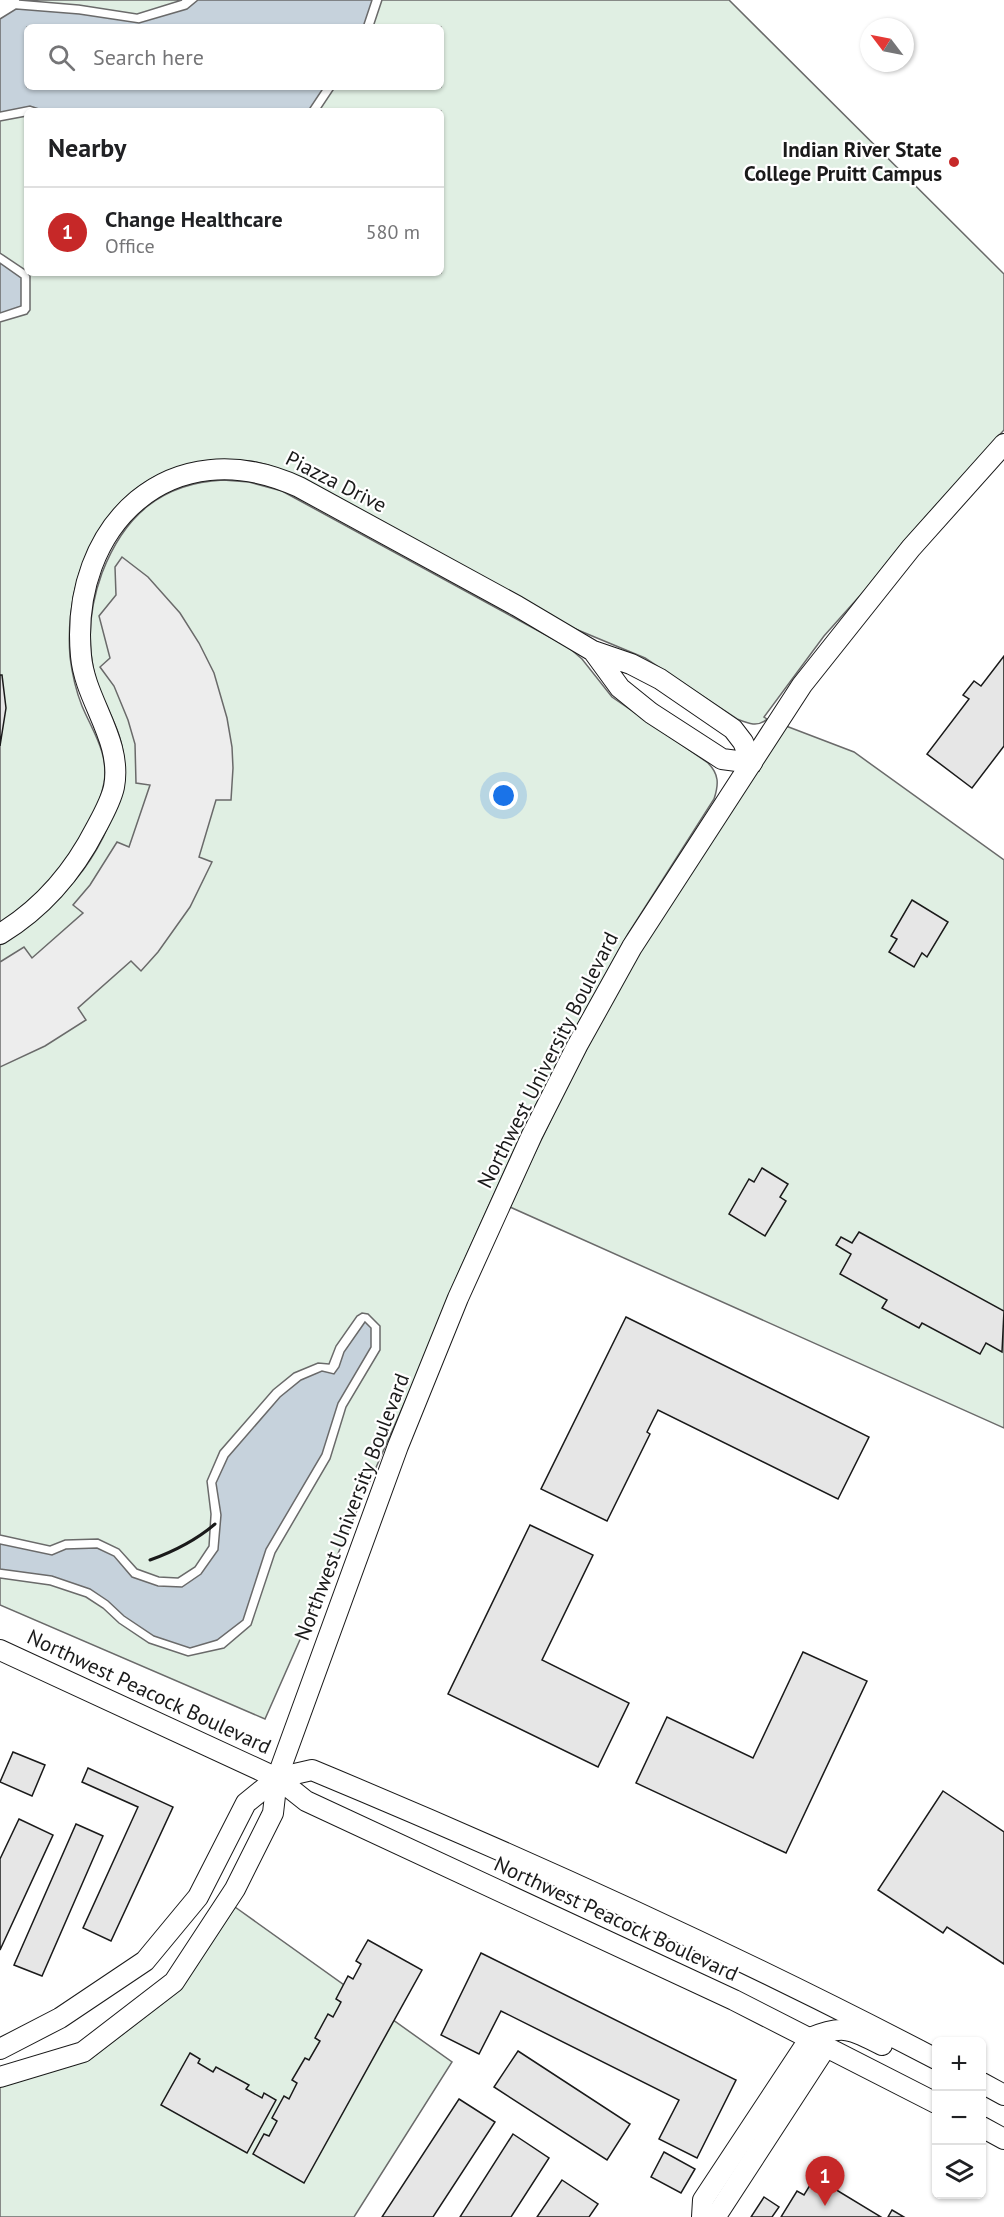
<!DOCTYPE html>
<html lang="en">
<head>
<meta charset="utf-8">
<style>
	:root { --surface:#fff; --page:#f2f2f2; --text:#202124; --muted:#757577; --line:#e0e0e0; --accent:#c62828 }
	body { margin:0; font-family:"PT Sans",sans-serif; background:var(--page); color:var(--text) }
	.controls { position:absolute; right:18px; bottom:18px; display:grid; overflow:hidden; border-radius:9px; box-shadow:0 2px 4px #0004 }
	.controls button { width:54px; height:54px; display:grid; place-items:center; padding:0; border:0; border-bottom:2px solid var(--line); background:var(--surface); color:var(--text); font:30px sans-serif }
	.compass { position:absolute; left:860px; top:18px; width:54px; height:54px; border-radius:50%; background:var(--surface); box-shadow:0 2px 4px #0004; rotate:302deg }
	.you { position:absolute; left:504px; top:796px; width:21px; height:21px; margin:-15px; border:4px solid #fff; border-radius:50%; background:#1a73e8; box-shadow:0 0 0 9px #1a73e833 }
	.badge { display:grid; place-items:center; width:39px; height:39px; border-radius:50%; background:var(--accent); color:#fff; font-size:20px; font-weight:700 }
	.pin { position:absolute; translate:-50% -50px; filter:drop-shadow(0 2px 3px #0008) }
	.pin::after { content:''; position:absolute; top:32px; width:21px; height:18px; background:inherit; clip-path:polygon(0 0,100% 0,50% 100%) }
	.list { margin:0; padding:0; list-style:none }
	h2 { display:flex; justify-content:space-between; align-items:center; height:78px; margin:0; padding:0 24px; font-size:26px }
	h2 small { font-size:20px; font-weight:400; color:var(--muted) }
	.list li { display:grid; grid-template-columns:39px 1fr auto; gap:18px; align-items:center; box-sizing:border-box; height:90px; padding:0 24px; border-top:2px solid var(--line) }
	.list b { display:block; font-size:22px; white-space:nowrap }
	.list p { margin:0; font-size:20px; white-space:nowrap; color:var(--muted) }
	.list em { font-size:20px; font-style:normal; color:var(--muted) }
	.icon { flex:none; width:33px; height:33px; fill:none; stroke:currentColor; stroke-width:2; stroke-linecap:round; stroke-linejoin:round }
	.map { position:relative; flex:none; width:1004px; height:2217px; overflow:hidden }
	.search { position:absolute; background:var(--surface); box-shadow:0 2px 4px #0004; left:24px; top:24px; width:420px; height:66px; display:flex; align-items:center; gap:15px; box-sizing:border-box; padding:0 21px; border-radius:9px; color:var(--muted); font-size:22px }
	.panel { position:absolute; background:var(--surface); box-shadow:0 2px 4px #0004; left:24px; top:108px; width:420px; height:168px; border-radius:9px }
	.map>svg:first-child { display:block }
	.green { fill:#e0efe3; stroke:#6a6a6a; stroke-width:1.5 }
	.parking { fill:#ededed; stroke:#6a6a6a; stroke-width:1.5 }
	.water { fill:#c6d2dc; stroke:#6a6a6a; stroke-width:1.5 }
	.building { fill:#e6e6e6; stroke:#1a1a1a; stroke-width:1.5 }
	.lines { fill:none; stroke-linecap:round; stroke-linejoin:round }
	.minor-casing { stroke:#1a1a1a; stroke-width:22 }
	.minor { stroke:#fff; stroke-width:20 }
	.wall { stroke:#1a1a1a; stroke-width:3 }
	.poi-dot { fill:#c62828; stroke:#fff; stroke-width:2 }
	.labels { text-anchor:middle; stroke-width:4.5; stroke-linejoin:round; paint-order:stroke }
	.poi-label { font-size:21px; font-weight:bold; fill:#1a1a1a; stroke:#fff; text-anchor:end }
	.street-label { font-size:21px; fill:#1a1a1a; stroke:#fff }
</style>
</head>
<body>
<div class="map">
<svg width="1004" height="2217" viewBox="0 0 1004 2217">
	<rect width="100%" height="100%" fill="#fff"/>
	<g class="green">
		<path d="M 19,0 L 182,0 L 137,14 L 79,5 Z"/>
		<path d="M 382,0 L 729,0 L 1004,274 L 1004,430 L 903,542 L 865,590 L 824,636 L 764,717 L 767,719 C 758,728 747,723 737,719 L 645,658 L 573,628 L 298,477 C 285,471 270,465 256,462 C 240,459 225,460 210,461 C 111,469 63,566 70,657 C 72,673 76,691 82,706 C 93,732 109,754 104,783 C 93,839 45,892 0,923 L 0,322 L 27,314 L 30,310 L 30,276 L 28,273 L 441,273 L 441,111 L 319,111 L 335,87 L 441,87 L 441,27 L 373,27 Z"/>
		<path d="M 27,116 L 27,271 L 0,253 L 0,121 Z"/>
		<path d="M 223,480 L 249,482 L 282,491 L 568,647 L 582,659 L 612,697 L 708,763 C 719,774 719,784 714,799 L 628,934 L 568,1042 L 523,1130 L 449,1294 L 419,1370 L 265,1719 L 0,1605 L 0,1578 L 50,1585 L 86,1597 L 103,1608 L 119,1623 L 149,1643 L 188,1656 L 224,1648 L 251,1625 L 275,1553 L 330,1459 L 346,1407 L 380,1350 L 380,1326 L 368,1314 L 362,1313 L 357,1316 L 336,1346 L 329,1364 L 318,1363 L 294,1373 L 273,1390 L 220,1451 L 207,1481 L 211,1514 L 209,1546 L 195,1567 L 178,1578 L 159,1577 L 137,1569 L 119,1549 L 98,1539 L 65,1540 L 50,1546 L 0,1535 L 0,945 C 56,911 105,857 119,792 C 121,783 124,774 124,765 C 124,726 99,703 93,667 C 87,635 91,603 102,573 C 124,516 161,483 223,480 Z"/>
		<path d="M 786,726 L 854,752 L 1004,860 L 1004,1428 L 510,1207 C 549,1120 592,1035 640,952 C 676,891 717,832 755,773 L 759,771 L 758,767 Z"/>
		<path d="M 235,1907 L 452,2062 L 354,2217 L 0,2217 L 0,2087 L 89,2060 L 181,1989 Z"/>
	</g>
	<path class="parking" d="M 122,557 L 148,577 L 180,613 L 199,643 L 214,673 L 227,718 L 232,747 L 233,768 L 231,800 L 216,800 L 199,857 L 212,862 L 190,907 L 158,952 L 141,971 L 131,961 L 78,1008 L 86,1020 L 45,1046 L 0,1067 L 0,962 L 24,947 L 32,958 L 83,913 L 73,905 L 90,885 L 117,842 L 129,847 L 150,785 L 136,783 L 135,744 L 128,720 L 114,686 L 100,667 L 110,658 L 99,616 L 116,595 L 115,567 Z"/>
	<g class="water">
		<path d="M 198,0 L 372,0 L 363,27 L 27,27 L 27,87 L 324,87 L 308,111 L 45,111 L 30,106 L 0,112 L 0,19 L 16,9 L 79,14 L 139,23 L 187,9 Z"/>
		<path d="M 0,263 L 21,278 L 21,306 L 0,313 Z"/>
		<path d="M 365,1322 L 371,1328 L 371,1347 L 338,1403 L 322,1454 L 266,1549 L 243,1620 L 217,1640 L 190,1648 L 154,1636 L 124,1616 L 108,1601 L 90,1589 L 52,1576 L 0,1569 L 0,1544 L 52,1555 L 66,1549 L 97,1548 L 114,1556 L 132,1577 L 158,1586 L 182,1587 L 201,1574 L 218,1550 L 221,1515 L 216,1483 L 228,1457 L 280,1397 L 301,1380 L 322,1371 L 334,1374 L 339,1367 L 344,1352 Z"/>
	</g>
	<g class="building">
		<path d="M 1004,656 L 1004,746 L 972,788 L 927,754 L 969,699 L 963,695 L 974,681 L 981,686 Z"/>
		<path d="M 0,675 L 2,675 L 6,708 L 0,746 Z"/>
		<path d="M 912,900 L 948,922 L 927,957 L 922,953 L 914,967 L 889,952 L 897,939 L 891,936 Z"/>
		<path d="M 762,1168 L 788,1184 L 780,1197 L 786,1201 L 765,1236 L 729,1214 L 749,1179 L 754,1182 Z"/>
		<path d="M 859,1232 L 1004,1311 L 1002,1352 L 986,1343 L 980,1354 L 922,1323 L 919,1328 L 882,1308 L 887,1300 L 840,1274 L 851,1254 L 836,1245 L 841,1237 L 852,1243 Z"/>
		<path d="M 626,1317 L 869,1437 L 838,1499 L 658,1410 L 647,1432 L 650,1434 L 607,1521 L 541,1489 Z"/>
		<path d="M 530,1525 L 593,1555 L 542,1660 L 629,1703 L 598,1767 L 448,1694 Z"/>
		<path d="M 803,1652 L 867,1681 L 786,1853 L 636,1783 L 667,1717 L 753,1758 Z"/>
		<path d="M 13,1752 L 45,1765 L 32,1796 L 0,1782 Z"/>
		<path d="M 88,1768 L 173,1807 L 111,1941 L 83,1928 L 138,1807 L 82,1782 Z"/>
		<path d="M 943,1791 L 1004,1832 L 1004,1964 L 947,1927 L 943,1933 L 878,1890 Z"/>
		<path d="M 19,1819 L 53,1835 L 0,1950 L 0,1859 Z"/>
		<path d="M 76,1824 L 103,1836 L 42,1976 L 14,1965 Z"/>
		<path d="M 368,1940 L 422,1970 L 304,2183 L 253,2154 L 264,2134 L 269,2136 L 277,2121 L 272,2118 L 284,2096 L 289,2099 L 297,2083 L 292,2080 L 305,2058 L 309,2060 L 320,2041 L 315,2038 L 328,2014 L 333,2017 L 341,2002 L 336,1999 L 348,1976 L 353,1979 L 361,1964 L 356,1961 Z"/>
		<path d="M 481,1953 L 736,2080 L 697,2158 L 659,2139 L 679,2100 L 501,2011 L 479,2054 L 441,2035 Z"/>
		<path d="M 518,2051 L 630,2124 L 607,2160 L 494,2087 Z"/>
		<path d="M 190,2053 L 200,2059 L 198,2063 L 213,2072 L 216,2067 L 249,2085 L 246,2089 L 262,2098 L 264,2093 L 276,2100 L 247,2153 L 161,2105 Z"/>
		<path d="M 459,2099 L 495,2122 L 433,2217 L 382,2217 Z"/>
		<path d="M 513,2134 L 549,2158 L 511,2217 L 460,2217 Z"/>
		<path d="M 664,2152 L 695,2169 L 681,2193 L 651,2177 Z"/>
		<path d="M 815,2177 L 881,2217 L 781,2217 L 797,2191 L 804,2195 Z"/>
		<path d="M 562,2180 L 598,2204 L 589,2217 L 537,2217 Z"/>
		<path d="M 764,2197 L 779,2207 L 772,2217 L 751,2217 Z"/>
		<path d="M 892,2210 L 904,2217 L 888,2217 Z"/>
	</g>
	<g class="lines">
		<g class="minor-casing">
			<g id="minor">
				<path d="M 0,934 C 43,908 73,873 96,828 C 103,815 111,801 114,787 C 123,740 85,701 81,656 C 69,525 171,428 299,487 L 517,606 L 593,651 L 631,664 L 660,679 L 733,729 L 743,742 L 752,763 L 722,759 L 651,713 L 620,688 L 593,651"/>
				<path d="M 0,1650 L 277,1778 L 306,1801 L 734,2000 L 936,2103"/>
				<path d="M 0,2049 L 60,2018 L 145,1961 L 198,1897 L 246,1803 L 277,1778 L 312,1770 C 524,1858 733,1953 936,2059"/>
				<path d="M 0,2077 L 83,2052 L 174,1982 L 235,1889 L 273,1813 L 277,1778 L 398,1446 L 458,1298 L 532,1135 L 577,1046 L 632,947 L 802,685 L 911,548 L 1004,444"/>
				<path d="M 982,2083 L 1004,2095"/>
				<path d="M 982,2127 L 1004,2139"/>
				<path d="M 702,2217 L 703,2200 L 810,2038 C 842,2024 852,2029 882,2045"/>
				<path d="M 712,2217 L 718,2213 L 826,2047"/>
			</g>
		</g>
		<use href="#minor" class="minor"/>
		<path class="wall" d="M 150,1560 C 175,1551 195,1541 215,1524"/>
	</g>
	<circle class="poi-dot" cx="954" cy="162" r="6"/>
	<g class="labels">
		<g class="poi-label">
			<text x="942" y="157">Indian River State<tspan x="942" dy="24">College Pruitt Campus</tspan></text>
		</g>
		<g class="street-label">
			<text transform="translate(336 482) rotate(27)" y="7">Piazza Drive</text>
			<text transform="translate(548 1060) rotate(-63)" y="7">Northwest University Boulevard</text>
			<text transform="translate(352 1507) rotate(-69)" y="7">Northwest University Boulevard</text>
			<text transform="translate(149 1692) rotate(25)" y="7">Northwest Peacock Boulevard</text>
			<text transform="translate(616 1919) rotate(25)" y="7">Northwest Peacock Boulevard</text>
		</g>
	</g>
</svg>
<div class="controls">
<button>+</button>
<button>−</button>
<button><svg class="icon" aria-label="layers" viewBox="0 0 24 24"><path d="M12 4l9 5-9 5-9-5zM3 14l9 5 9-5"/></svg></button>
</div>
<svg class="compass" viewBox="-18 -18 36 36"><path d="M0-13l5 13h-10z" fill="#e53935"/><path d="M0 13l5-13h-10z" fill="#757577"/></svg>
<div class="you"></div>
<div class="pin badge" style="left:825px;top:2206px">1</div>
<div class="search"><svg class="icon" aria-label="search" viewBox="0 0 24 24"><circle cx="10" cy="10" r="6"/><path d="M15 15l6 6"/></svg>Search here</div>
<section class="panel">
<h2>Nearby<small></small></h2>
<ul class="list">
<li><span class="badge">1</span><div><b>Change Healthcare</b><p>Office</p></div><em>580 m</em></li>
</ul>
</section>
</div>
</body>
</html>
